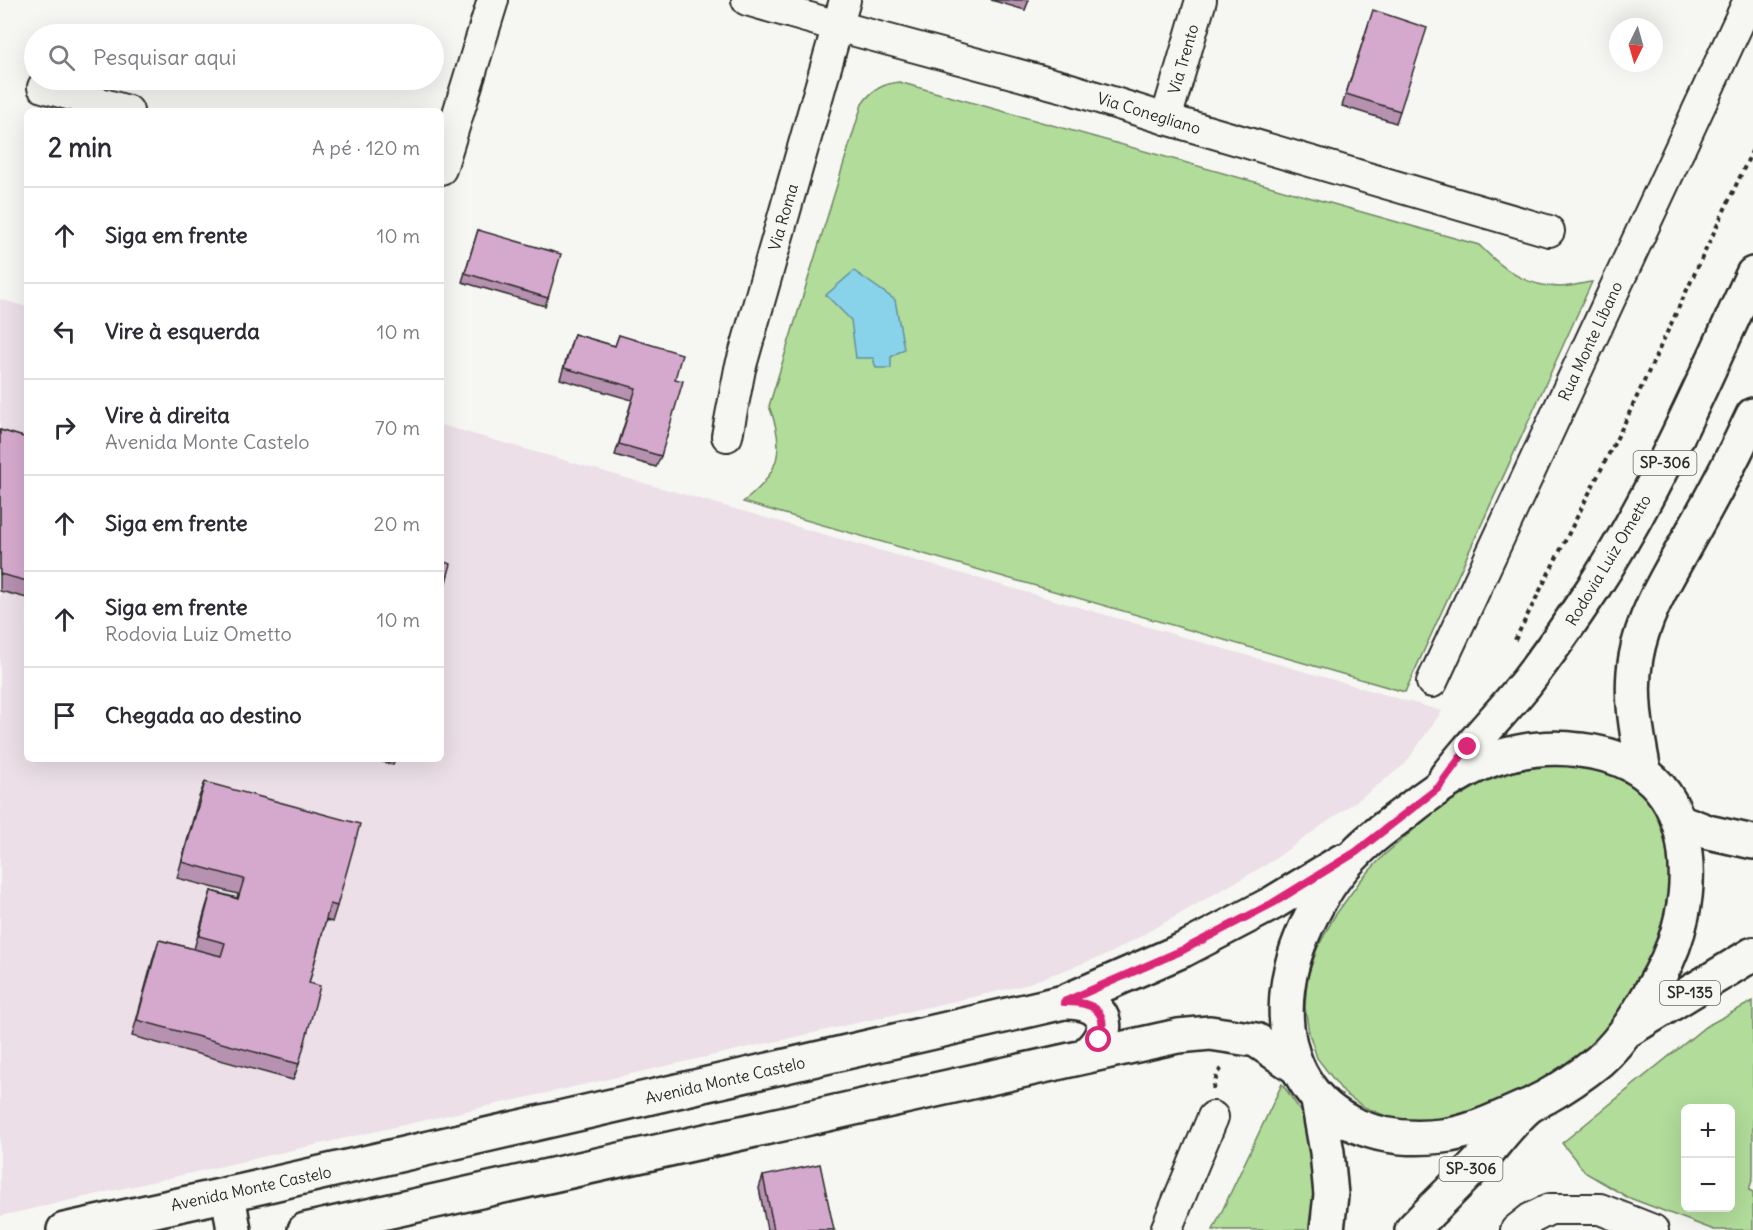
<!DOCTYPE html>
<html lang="pt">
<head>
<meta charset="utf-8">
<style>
	:root { --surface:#fff; --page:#f2f2f3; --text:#2b2b33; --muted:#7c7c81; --line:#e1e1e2 }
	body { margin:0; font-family:Delius,sans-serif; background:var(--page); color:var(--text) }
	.controls { position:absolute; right:18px; bottom:18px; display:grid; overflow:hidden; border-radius:9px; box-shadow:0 6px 24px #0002 }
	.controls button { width:54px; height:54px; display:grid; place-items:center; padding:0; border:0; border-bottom:2px solid var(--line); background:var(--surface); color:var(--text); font:30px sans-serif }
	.compass { position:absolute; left:1609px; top:18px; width:54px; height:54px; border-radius:50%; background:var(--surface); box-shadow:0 6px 24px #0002; rotate:185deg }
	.stop { position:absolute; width:18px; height:18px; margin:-14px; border:4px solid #db2777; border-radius:50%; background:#fff }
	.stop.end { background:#db2777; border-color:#fff; box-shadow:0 2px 6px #0008 }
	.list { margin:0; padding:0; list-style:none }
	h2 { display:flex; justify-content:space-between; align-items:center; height:78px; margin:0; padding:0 24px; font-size:26px }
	h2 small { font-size:20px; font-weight:400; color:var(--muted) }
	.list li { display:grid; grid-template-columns:39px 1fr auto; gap:18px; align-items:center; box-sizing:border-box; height:96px; padding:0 24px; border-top:2px solid var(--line) }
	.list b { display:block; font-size:22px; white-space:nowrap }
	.list p { margin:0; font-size:20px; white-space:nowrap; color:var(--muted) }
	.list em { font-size:20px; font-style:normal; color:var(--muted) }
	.icon { flex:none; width:33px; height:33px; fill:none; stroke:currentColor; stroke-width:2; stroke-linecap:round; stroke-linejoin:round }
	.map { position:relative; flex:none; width:1753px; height:1230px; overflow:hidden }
	.search { position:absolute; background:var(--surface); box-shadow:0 6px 24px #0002; left:24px; top:24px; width:420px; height:66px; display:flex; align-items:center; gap:15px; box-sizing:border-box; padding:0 21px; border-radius:33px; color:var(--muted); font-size:22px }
	.panel { position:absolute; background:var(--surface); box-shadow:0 6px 24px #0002; left:24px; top:108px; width:420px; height:654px; border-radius:9px }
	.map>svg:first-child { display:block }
	.built { fill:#ecdfe7 }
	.green { fill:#b1dc9a; stroke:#6e8462; stroke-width:1.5; fill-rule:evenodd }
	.water { fill:#89d3ea; stroke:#63909e; stroke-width:1.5 }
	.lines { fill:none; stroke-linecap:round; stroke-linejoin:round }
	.minor-casing { stroke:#2b2b2b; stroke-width:34 }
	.primary-casing { stroke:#2b2b2b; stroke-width:38 }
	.path { stroke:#2b2b2b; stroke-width:4; stroke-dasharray:4.5 4.5; stroke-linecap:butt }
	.minor { stroke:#f6f6f2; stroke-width:30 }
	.primary { stroke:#f6f6f2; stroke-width:33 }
	.wall { fill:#b791b0; stroke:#2b2b2b; stroke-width:1.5 }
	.building { fill:#d5a9cd; stroke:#2b2b2b; stroke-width:1.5 }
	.route { stroke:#db2777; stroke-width:8 }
	.labels { text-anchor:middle; stroke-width:4.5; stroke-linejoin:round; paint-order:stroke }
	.shield { fill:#f6f6f2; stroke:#686867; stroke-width:1.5 }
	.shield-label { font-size:15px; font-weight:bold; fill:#2b2b2b }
	.street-label { font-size:16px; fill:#2b2b2b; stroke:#f6f6f2 }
</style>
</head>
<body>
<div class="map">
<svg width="1753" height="1230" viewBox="0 0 1753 1230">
	<rect width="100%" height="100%" fill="#f6f6f2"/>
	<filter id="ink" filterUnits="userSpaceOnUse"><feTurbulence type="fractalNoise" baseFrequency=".0167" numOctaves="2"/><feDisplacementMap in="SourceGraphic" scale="12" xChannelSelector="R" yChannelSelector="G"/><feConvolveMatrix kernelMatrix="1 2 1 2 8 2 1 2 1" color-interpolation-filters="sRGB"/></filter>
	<g filter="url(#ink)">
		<path class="built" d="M 0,299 L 27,307 L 27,759 L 441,759 L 441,425 L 1442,711 L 1405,764 L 1369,792 L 1269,863 L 1111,953 L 1021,986 L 0,1216 Z"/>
		<g class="green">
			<path d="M 899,82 L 1479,245 C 1503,269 1524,286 1560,287 C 1570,287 1582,283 1592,282 L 1405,692 L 743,502 C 780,474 786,449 769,406 L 862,104 C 872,90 882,84 899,82 Z"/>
			<path d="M 1598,764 L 1647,793 L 1671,831 L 1669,928 L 1617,1022 L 1590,1048 L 1560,1072 L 1525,1092 L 1457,1119 L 1406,1121 L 1386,1116 L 1364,1107 L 1344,1093 L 1317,1058 L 1309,1033 L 1305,1007 L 1307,979 L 1317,949 L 1334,917 L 1360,881 L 1384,855 L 1438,809 L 1484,782 L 1536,765 Z"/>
			<path d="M 1753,1001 L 1753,1177 L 1749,1190 L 1753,1192 L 1753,1230 L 1714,1230 L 1627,1197 L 1586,1173 L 1562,1143 L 1705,1027 ZM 1730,1108 L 1730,1208 L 1686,1208 L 1686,1108 Z"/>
			<path d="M 1282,1084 C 1299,1107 1317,1134 1318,1164 C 1318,1186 1314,1208 1313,1230 L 1213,1230 Z"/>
		</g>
		<path class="water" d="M 854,271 L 895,300 L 904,349 L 891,357 L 891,368 L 876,368 L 873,358 L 856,358 L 851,320 L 826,295 Z"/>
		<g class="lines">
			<g class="minor-casing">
				<g id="minor">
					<path d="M 747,0 L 837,26 L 1064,87 L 1166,119 L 1549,231"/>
					<path d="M 43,87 L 128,111"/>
					<path d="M 1166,119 L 1201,0"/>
					<path d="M 441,169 L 493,0"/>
					<path d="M 727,436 L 740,369 L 845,0"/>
					<path d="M 1432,682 L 1749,0"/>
					<path d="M 1166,1230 L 1213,1117"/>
					<path d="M 1516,1230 L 1530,1219 L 1550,1209 L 1600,1209 L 1653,1230"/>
				</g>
			</g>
			<g class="primary-casing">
				<g id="primary">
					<path d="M 1644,771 C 1637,734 1629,695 1636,657 C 1644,611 1672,570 1694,529 C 1715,492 1735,454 1753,415"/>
					<path d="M 1446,777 C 1471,744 1500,715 1526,683 C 1549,653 1571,622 1592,590 C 1657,491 1703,381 1753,274"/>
					<path d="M 1679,821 L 1708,832 L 1753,842"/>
					<path d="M 1064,1002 C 1107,1001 1117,1030 1084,1056"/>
					<path d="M 1630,1029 L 1753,954"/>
					<path d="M 1318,1101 L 1327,1152 L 1331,1195 L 1327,1230"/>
					<path d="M 228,1194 L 234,1230"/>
					<path d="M 64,1230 L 247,1190 L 1064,1002 L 1183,950 L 1273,903 L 1342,861"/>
					<path d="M 305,1230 L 1178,1036 L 1210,1033 L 1256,1040 L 1296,1067"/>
					<path d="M 1412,1230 C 1433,1208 1455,1187 1476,1165 C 1492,1148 1511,1121 1528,1107 C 1533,1103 1540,1100 1546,1097 C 1564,1087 1583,1074 1599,1061 C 1625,1038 1643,1006 1660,975 C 1680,938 1690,895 1685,853 C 1678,790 1642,757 1580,750 C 1551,746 1524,749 1496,758 C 1463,769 1433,790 1406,812 C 1390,824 1371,837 1357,852 C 1336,872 1318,901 1306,927 C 1253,1040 1309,1152 1442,1136 C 1471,1133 1501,1117 1528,1106"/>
				</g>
			</g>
			<g class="path">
				<path d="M 1515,640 L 1626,420 L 1753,149"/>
				<path d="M 1213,1089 L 1218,1072 L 1224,1067"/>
			</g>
			<use href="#minor" class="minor"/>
			<use href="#primary" class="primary"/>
		</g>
		<g class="wall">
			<path d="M 991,0 L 1029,0 L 1025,10 Z"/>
			<path d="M 1369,22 L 1400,111 L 1396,123 L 1342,106 Z"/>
			<path d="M 478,230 L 548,298 L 545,306 L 462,282 Z"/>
			<path d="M 574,334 L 615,346 L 619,335 L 675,379 L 661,456 L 656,467 L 615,455 L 632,400 L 560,379 Z"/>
			<path d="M 0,430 L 27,438 L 27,598 L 0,591 Z"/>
			<path d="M 373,759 L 395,759 L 393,765 Z"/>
			<path d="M 205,782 L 337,906 L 332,922 L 326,920 L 309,983 L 299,1064 L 293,1080 L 132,1036 L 154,955 L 159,940 L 194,949 L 206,907 L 211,891 L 237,898 L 238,894 L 177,878 L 199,797 Z"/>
			<path d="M 763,1176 L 834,1230 L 767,1230 L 759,1188 Z"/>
		</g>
		<g class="building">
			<path d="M 1373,10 L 1427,28 L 1400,111 L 1346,94 Z"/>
			<path d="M 478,230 L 561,254 L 548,298 L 465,273 Z"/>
			<path d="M 574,334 L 615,346 L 619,335 L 682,354 L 675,379 L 683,381 L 661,456 L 619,444 L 636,388 L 564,368 Z"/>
			<path d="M 0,430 L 27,438 L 27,581 L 0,574 Z"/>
			<path d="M 441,561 L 451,564 L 441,600 Z"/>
			<path d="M 205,782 L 360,824 L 337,906 L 330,904 L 309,983 L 320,986 L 299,1064 L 137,1020 L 159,940 L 221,956 L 225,943 L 199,936 L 211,891 L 238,899 L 244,879 L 182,862 Z"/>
			<path d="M 820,1164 L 834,1230 L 774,1230 L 763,1176 Z"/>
		</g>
	</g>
	<g class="lines" filter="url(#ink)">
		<path class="route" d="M 1099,1040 C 1111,1010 1090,1001 1064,1002 L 1183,950 L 1273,903 L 1356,852 L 1438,788 L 1468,747"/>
	</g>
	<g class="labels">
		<g class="shield">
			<rect x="1633.5" y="451" width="63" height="24" rx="4.5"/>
			<rect x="1660" y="981" width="60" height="24" rx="4.5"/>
			<rect x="1439.5" y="1157" width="63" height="24" rx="4.5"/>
		</g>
		<g class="shield-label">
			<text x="1665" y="468">SP-306</text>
			<text x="1690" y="998">SP-135</text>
			<text x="1471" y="1174">SP-306</text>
		</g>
		<g class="street-label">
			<text transform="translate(1183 59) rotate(-74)" y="6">Via Trento</text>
			<text transform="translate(1149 113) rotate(17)" y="6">Via Conegliano</text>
			<text transform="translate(783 217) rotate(-74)" y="6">Via Roma</text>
			<text transform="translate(1590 341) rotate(-65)" y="6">Rua Monte Líbano</text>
			<text transform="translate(1608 560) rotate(-59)" y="6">Rodovia Luiz Ometto</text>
			<text transform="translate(725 1080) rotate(-13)" y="6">Avenida Monte Castelo</text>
			<text transform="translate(251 1188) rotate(-12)" y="6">Avenida Monte Castelo</text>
		</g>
	</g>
</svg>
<div class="controls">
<button>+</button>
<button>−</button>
</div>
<svg class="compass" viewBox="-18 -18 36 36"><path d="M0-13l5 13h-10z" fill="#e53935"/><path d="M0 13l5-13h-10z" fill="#7c7c81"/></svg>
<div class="stop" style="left:1099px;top:1040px"></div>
<div class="stop end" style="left:1468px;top:747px"></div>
<div class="search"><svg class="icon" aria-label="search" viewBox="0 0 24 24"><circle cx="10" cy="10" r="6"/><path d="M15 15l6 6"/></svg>Pesquisar aqui</div>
<section class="panel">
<h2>2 min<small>A pé · 120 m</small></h2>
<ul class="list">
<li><svg class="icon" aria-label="ahead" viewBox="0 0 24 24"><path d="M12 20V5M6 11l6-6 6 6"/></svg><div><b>Siga em frente</b></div><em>10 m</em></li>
<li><svg class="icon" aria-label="left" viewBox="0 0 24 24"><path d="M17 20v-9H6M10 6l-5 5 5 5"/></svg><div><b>Vire à esquerda</b></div><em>10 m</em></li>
<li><svg class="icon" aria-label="right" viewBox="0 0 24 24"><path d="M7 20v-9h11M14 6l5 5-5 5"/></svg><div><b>Vire à direita</b><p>Avenida Monte Castelo</p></div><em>70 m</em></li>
<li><svg class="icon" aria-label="ahead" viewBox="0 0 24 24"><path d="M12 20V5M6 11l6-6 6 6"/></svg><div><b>Siga em frente</b></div><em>20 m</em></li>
<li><svg class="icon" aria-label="ahead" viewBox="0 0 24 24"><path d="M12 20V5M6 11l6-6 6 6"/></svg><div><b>Siga em frente</b><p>Rodovia Luiz Ometto</p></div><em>10 m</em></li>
<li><svg class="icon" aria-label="arrive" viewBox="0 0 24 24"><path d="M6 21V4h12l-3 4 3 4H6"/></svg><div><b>Chegada ao destino</b></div></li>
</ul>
</section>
</div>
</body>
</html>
